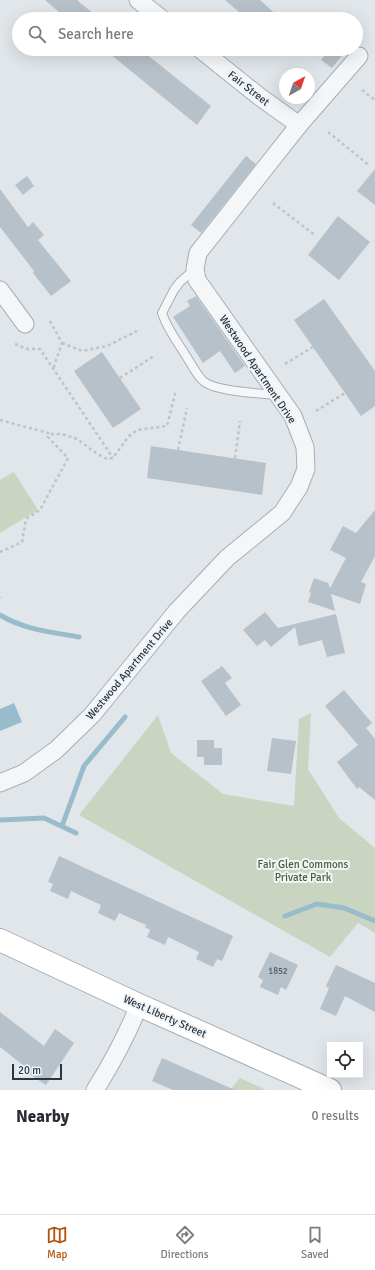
<!DOCTYPE html>
<html lang="en">
<head>
<meta charset="utf-8">
<style>
	:root { --surface:#fff; --page:#f2f2f3; --text:#2b2b33; --muted:#7c7c81; --line:#e1e1e2; --accent:#b45309 }
	body { margin:0; font-family:Signika,sans-serif; background:var(--page); color:var(--text) }
	.controls { position:absolute; right:12px; bottom:12px; display:grid; overflow:hidden; border-radius:0px; box-shadow:0 4px 16px #0002 }
	.controls button { width:36px; height:36px; display:grid; place-items:center; padding:0; border:0; border-bottom:1px solid var(--line); background:var(--surface); color:var(--text); font:20px sans-serif }
	.compass { position:absolute; left:279px; top:68px; width:36px; height:36px; border-radius:50%; background:var(--surface); box-shadow:0 4px 16px #0002; rotate:40deg }
	.scale { position:absolute; left:12px; bottom:10px; width:50px; box-sizing:border-box; padding-left:4px; border:2px solid #283744; border-top:0; font-size:11px; line-height:14px; white-space:nowrap; color:#283744; -webkit-text-stroke:3px #f1f5f8; paint-order:stroke }
	.list { margin:0; padding:0; list-style:none }
	h2 { display:flex; justify-content:space-between; align-items:center; height:52px; margin:0; padding:0 16px; font-size:17px }
	h2 small { font-size:13px; font-weight:400; color:var(--muted) }
	.icon { flex:none; width:22px; height:22px; fill:none; stroke:currentColor; stroke-width:2; stroke-linecap:round; stroke-linejoin:round }
	.map { position:relative; flex:none; width:375px; height:1090px; overflow:hidden }
	.search { position:absolute; background:var(--surface); box-shadow:0 4px 16px #0002; left:12px; right:12px; top:12px; height:44px; display:flex; align-items:center; gap:10px; box-sizing:border-box; padding:0 14px; border-radius:22px; color:var(--muted); font-size:15px }
	.sheet { height:124px; background:var(--surface) }
	nav { display:flex; justify-content:space-around; align-items:center; box-sizing:border-box; height:56px; border-top:1px solid var(--line); background:var(--surface); font-size:11px; color:var(--muted) }
	nav a { display:grid; justify-items:center; gap:2px }
	nav .on { color:var(--accent) }
	.map>svg:first-child { display:block }
	.green { fill:#cad5c1 }
	.water { fill:#99bccd }
	.lines { fill:none; stroke-linecap:round; stroke-linejoin:round }
	.stream { stroke:#99bccd; stroke-width:5 }
	.building { fill:#b7c1c9 }
	.lane-casing { stroke:#a6aeb6; stroke-width:10 }
	.street-casing { stroke:#a6aeb6; stroke-width:19 }
	.secondary-casing { stroke:#a6aeb6; stroke-width:24 }
	.path { stroke:#bfc4c9; stroke-width:2.5; stroke-dasharray:3 3; stroke-linecap:butt }
	.lane { stroke:#f4f6f8; stroke-width:8 }
	.street { stroke:#f4f6f8; stroke-width:17 }
	.secondary { stroke:#fff; stroke-width:22 }
	.labels { text-anchor:middle; stroke-width:4; stroke-linejoin:round; paint-order:stroke }
	.number-label { font-size:9px; fill:#4c5a65 }
	.street-label { font-size:11px; fill:#283744; stroke:#f1f5f8 }
	.park-label { font-size:11px; fill:#446134; stroke:#f1f5f8 }
</style>
</head>
<body>
<div class="map">
<svg width="375" height="1090" viewBox="0 0 375 1090">
	<rect width="100%" height="100%" fill="#e1e6eb"/>
	<g class="green">
		<path d="M 14,472 L 38,510 L 0,533 L 0,480 Z"/>
		<path d="M 311,713 L 308,769 L 339,818 L 375,848 L 375,933 L 358,923 L 330,957 L 79,815 L 158,715 L 171,753 L 223,794 L 294,806 L 299,719 Z"/>
		<path d="M 240,1078 L 266,1090 L 230,1090 Z"/>
	</g>
	<path class="water" d="M 14,703 L 22,722 L 0,731 L 0,709 Z"/>
	<g class="lines">
		<g class="stream">
			<path d="M 0,615 C 25,630 51,632 79,637"/>
			<path d="M 0,820 L 44,818 L 76,833"/>
			<path d="M 62,826 L 84,766 L 125,717"/>
			<path d="M 285,916 L 317,904 L 344,908 L 375,921"/>
		</g>
	</g>
	<g class="building">
		<path d="M 45,0 L 77,0 L 100,19 L 67,19 Z"/>
		<path d="M 225,0 L 260,0 L 281,19 L 247,19 Z"/>
		<path d="M 104,49 L 140,49 L 211,106 L 197,125 Z"/>
		<path d="M 330,49 L 347,49 L 332,68 L 321,60 Z"/>
		<path d="M 246,156 L 256,164 L 201,233 L 191,225 Z"/>
		<path d="M 375,169 L 375,205 L 357,191 Z"/>
		<path d="M 27,176 L 34,186 L 23,195 L 15,185 Z"/>
		<path d="M 0,189 L 28,227 L 33,222 L 44,235 L 38,240 L 71,281 L 51,296 L 33,273 L 34,271 L 0,227 Z"/>
		<path d="M 338,216 L 370,242 L 339,280 L 308,255 Z"/>
		<path d="M 196,296 L 245,366 L 235,373 L 220,351 L 203,363 L 173,317 L 190,306 L 187,301 Z"/>
		<path d="M 324,299 L 375,371 L 375,406 L 361,416 L 294,320 Z"/>
		<path d="M 102,352 L 141,409 L 113,428 L 74,371 Z"/>
		<path d="M 151,446 L 266,463 L 262,495 L 147,478 Z"/>
		<path d="M 375,510 L 375,556 L 361,582 L 366,584 L 360,604 L 331,594 L 335,611 L 308,602 L 311,593 L 309,592 L 314,578 L 328,583 L 330,588 L 346,558 L 330,550 L 343,526 L 356,533 Z"/>
		<path d="M 265,612 L 278,628 L 336,614 L 345,653 L 327,657 L 322,640 L 299,646 L 295,627 L 271,647 L 265,640 L 257,646 L 243,630 Z"/>
		<path d="M 222,666 L 232,678 L 225,683 L 241,705 L 226,716 L 201,681 Z"/>
		<path d="M 344,690 L 372,723 L 366,728 L 375,739 L 375,800 L 359,787 L 357,789 L 337,762 L 358,745 L 325,706 Z"/>
		<path d="M 272,738 L 296,741 L 291,774 L 267,771 Z"/>
		<path d="M 197,740 L 214,740 L 214,748 L 222,748 L 222,765 L 204,765 L 204,757 L 197,757 Z"/>
		<path d="M 59,856 L 233,936 L 222,961 L 217,959 L 213,967 L 196,959 L 199,952 L 168,937 L 165,945 L 147,937 L 150,930 L 145,927 L 146,925 L 119,913 L 115,921 L 98,913 L 101,905 L 71,891 L 68,899 L 50,891 L 53,884 L 48,882 Z"/>
		<path d="M 270,952 L 298,965 L 286,990 L 281,987 L 278,995 L 260,987 L 263,980 L 258,977 Z"/>
		<path d="M 336,965 L 375,983 L 375,1012 L 345,996 L 336,1016 L 320,1009 L 329,988 L 326,986 Z"/>
		<path d="M 0,1012 L 44,1046 L 55,1029 L 74,1043 L 46,1085 L 26,1072 L 28,1069 L 0,1047 Z"/>
		<path d="M 162,1058 L 235,1090 L 173,1090 L 152,1081 Z"/>
	</g>
	<g class="lines">
		<g class="lane-casing">
			<path id="lane" d="M 195,269 L 180,282 L 174,290 L 162,313 C 167,328 175,339 183,351 C 189,360 195,372 202,380 C 214,392 259,393 277,395"/>
		</g>
		<g class="street-casing">
			<g id="street">
				<path d="M 138,0 L 162,19"/>
				<path d="M 200,49 L 260,97 L 299,125"/>
				<path d="M 0,290 L 25,324"/>
				<path d="M 0,783 L 24,773 L 56,750 L 92,715 L 177,611 L 227,558 L 282,513 L 299,487 L 306,469 L 305,447 L 293,416 L 197,280 L 195,269 L 198,253 L 299,125 L 359,56"/>
				<path d="M 95,1090 C 112,1063 127,1035 139,1005"/>
			</g>
		</g>
		<g class="secondary-casing">
			<path id="secondary" d="M 0,940 L 139,1005 L 330,1090"/>
		</g>
		<g class="path">
			<path d="M 362,90 L 375,100"/>
			<path d="M 328,132 L 370,166"/>
			<path d="M 273,203 L 316,236"/>
			<path d="M 50,321 L 62,343 L 53,369"/>
			<path d="M 62,343 L 82,351 L 107,346 L 137,331"/>
			<path d="M 15,344 L 27,349 L 40,349 L 113,458"/>
			<path d="M 285,364 L 313,347"/>
			<path d="M 120,378 L 154,356"/>
			<path d="M 316,411 L 345,393"/>
			<path d="M 0,420 L 52,434"/>
			<path d="M 178,450 L 187,408"/>
			<path d="M 235,458 L 240,421"/>
			<path d="M 0,552 L 22,542 L 26,519 L 40,510 L 68,458 L 48,437 L 52,434 L 62,434 L 77,439 L 96,453 L 107,459 L 113,458 L 128,437 L 137,430 L 167,426 L 176,390"/>
			<path d="M 0,597 L 0,598"/>
		</g>
		<use href="#lane" class="lane"/>
		<use href="#street" class="street"/>
		<use href="#secondary" class="secondary"/>
	</g>
	<g class="labels">
		<g class="number-label">
			<text x="278" y="974">1852</text>
		</g>
		<g class="street-label">
			<text transform="translate(249 88) rotate(38)" y="4">Fair Street</text>
			<text transform="translate(258 369) rotate(56)" y="4">Westwood Apartment Drive</text>
			<text transform="translate(129 669) rotate(-50)" y="4">Westwood Apartment Drive</text>
			<text transform="translate(165 1016) rotate(24)" y="4">West Liberty Street</text>
		</g>
		<g class="park-label">
			<text x="303" y="868">Fair Glen Commons<tspan x="303" dy="13">Private Park</tspan></text>
		</g>
	</g>
</svg>
<div class="controls">
<button><svg class="icon" aria-label="locate" viewBox="0 0 24 24"><circle cx="12" cy="12" r="6"/><path d="M12 2v4M12 18v4M2 12h4M18 12h4"/></svg></button>
</div>
<svg class="compass" viewBox="-18 -18 36 36"><path d="M0-13l5 13h-10z" fill="#e53935"/><path d="M0 13l5-13h-10z" fill="#7c7c81"/></svg>
<div class="scale">20 m</div>
<div class="search"><svg class="icon" aria-label="search" viewBox="0 0 24 24"><circle cx="10" cy="10" r="6"/><path d="M15 15l6 6"/></svg>Search here</div>
</div>
<section class="sheet">
<h2>Nearby<small>0 results</small></h2>
<ul class="list">
</ul>
</section>
<nav>
<a class="on"><svg class="icon" aria-label="map" viewBox="0 0 24 24"><path d="M3 6l6-2 6 2 6-2v14l-6 2-6-2-6 2zM9 4v14M15 6v14"/></svg>Map</a>
<a><svg class="icon" aria-label="directions" viewBox="0 0 24 24"><path d="M12 3l9 9-9 9-9-9zM9 14v-3h6M13 9l2 2-2 2"/></svg>Directions</a>
<a><svg class="icon" aria-label="saved" viewBox="0 0 24 24"><path d="M7 4h10v16l-5-4-5 4z"/></svg>Saved</a>
</nav>
</body>
</html>
